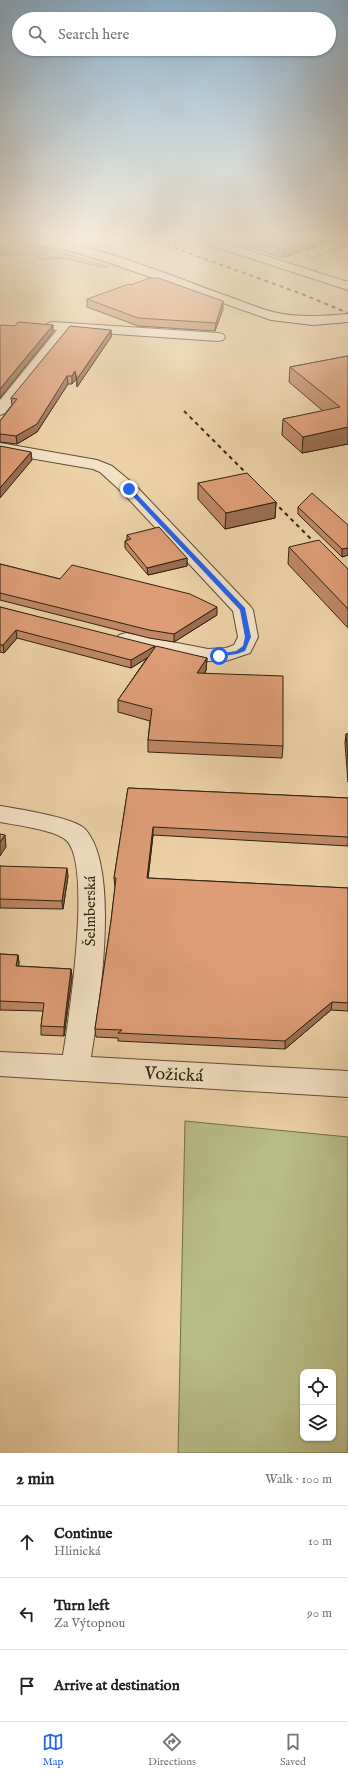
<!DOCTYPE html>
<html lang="en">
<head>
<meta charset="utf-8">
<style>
	:root { --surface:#fff; --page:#f2f2f2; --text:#202124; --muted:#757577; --line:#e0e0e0; --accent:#2563eb }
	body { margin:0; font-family:"IM FELL English",serif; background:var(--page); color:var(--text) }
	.controls { position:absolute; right:12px; bottom:12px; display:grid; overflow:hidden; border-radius:8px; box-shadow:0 1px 3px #0004 }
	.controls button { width:36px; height:36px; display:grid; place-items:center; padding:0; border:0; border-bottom:1px solid var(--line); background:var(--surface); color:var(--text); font:20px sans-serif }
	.stop { position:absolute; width:12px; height:12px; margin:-9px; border:3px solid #2563eb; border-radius:50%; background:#fff }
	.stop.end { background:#2563eb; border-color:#fff; box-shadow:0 1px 4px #0008 }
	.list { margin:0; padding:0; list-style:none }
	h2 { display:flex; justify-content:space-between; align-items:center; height:52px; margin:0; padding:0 16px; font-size:17px }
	h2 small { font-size:13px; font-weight:400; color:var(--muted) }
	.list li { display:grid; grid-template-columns:26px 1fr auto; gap:12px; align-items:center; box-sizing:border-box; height:72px; padding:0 16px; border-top:1px solid var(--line) }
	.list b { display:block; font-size:15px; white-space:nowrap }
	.list p { margin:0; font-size:13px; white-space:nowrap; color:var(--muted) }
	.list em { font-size:13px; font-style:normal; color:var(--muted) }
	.icon { flex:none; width:22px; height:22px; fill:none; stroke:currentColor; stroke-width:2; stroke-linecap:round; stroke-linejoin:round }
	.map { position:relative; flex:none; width:348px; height:1453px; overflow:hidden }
	.search { position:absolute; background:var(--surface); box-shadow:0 1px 3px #0004; left:12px; right:12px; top:12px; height:44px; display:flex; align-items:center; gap:10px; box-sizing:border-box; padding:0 14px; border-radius:22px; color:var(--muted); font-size:15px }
	.sheet { height:268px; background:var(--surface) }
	nav { display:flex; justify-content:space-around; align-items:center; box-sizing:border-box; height:56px; border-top:1px solid var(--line); background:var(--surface); font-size:11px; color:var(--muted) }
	nav a { display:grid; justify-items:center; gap:2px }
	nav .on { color:var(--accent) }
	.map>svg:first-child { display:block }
	.green { fill:#b8bc87; stroke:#746e4c; fill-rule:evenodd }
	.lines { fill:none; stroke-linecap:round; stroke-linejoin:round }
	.street-casing { stroke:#5e4d36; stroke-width:2 }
	.secondary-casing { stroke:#2f2110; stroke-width:2 }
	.street { fill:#f3e1c6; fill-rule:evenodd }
	.secondary { fill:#f3e1c6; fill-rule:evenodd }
	.rail { stroke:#2f2110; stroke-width:2; stroke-dasharray:4 4; stroke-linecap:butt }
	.wall { fill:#bf8766; stroke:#2f2110 }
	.shaded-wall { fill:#9b6e53; stroke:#2f2110 }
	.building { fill:#de9d77; stroke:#2f2110 }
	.route { fill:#2563eb }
	.labels { text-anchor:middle; stroke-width:3.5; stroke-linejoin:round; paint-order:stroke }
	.street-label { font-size:15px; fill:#2f2110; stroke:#f3e1c6 }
	.near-street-label { font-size:18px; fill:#2f2110; stroke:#f3e1c6 }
</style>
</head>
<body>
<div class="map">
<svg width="348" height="1453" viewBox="0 0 348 1453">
	<rect width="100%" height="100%" fill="#ecd1a7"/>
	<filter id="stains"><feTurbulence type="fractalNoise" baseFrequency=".005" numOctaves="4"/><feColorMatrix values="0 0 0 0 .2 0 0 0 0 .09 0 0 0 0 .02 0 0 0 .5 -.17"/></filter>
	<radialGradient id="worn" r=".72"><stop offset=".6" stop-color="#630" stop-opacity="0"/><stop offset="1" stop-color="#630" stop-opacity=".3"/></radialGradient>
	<g class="green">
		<path d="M 0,245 C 34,242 75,257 108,267 L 100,267 L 63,258 L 42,260 C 33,250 12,255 0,256 Z"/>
		<path d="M 185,1121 L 348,1137 L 348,1453 L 178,1453 ZM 303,1372 L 333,1372 L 333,1438 L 303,1438 Z"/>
	</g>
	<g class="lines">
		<g class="street-casing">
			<g id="street">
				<path d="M 343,237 L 348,237 L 348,243 L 313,257 L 309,256 L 307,253 L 309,250 Z"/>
				<path d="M 53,322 L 218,333 L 223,334 L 225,337 L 223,340 L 218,341 L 71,331 L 5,413 L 0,415 L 0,400 L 57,330 L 48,329 L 46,326 L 48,323 Z"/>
				<path d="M 0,443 L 97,460 L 112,466 L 135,485 L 250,606 L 253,610 L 258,637 L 250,653 L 226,661 L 208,661 L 119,643 L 116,639 L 119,635 L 126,633 L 208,649 L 226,648 L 234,645 L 238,637 L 233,611 L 123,493 L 100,472 L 93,469 L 0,453 Z"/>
				<path d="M 0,806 C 18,809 73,817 85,829 C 121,868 99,1007 91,1057 L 348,1071 L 348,1097 L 0,1076 L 0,1052 L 63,1055 C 69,1018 92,867 67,841 C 57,830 15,825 0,822 Z"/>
			</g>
		</g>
		<g class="secondary-casing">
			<g id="secondary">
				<path d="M 5,237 C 74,233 164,274 230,297 C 244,302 258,308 273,312 C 297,318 323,316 348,314 L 348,322 L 313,325 L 271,320 L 116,265 L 75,252 L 11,240 Z"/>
				<path d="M 189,237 L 206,237 L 348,282 L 348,290 L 191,239 Z"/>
			</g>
		</g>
		<use href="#street" class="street"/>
		<use href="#secondary" class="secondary"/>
		<g class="rail">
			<path d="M 128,237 L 150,245"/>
			<path d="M 144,237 L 302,294 L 348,313"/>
			<path d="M 184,411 L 253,480"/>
			<path d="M 268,496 L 322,550"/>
		</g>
	</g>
	<g class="wall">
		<path d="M 236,237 L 340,237 L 283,258 L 235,242 Z"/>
		<path d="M 87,299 L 223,309 L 215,331 L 138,326 L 87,307 Z"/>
		<path d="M 111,330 L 111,337 L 77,387 L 76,379 L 72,384 L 68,384 L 37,432 L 17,444 L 0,442 L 0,421 L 12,405 L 11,398 Z"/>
		<path d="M 348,356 L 348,444 L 302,453 L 282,435 L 283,419 L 323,411 L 289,382 L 290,367 Z"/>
		<path d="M 198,483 L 276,502 L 275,518 L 225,529 L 198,499 Z"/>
		<path d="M 298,507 L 348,525 L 348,555 L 342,557 L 298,514 Z"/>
		<path d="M 127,535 L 187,558 L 187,566 L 148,575 L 125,548 L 125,541 L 127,540 Z"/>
		<path d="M 289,547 L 348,569 L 348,628 L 288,564 Z"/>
		<path d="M 0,564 L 60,579 L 217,615 L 174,642 L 149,638 L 0,600 Z"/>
		<path d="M 0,607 L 155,648 L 207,658 L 206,670 L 205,673 L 283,746 L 282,758 L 148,752 L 148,740 L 150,721 L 118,712 L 118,700 L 147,658 L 131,668 L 17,638 L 4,653 L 0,652 Z"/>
		<path d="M 346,734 L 348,734 L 348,782 L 345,743 Z"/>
		<path d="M 128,788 L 348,798 L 348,846 L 153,835 L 148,878 L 348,888 L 348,1011 L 331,1010 L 285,1049 L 118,1041 L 118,1038 L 96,1037 L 95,1029 L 111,921 L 115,887 L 114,878 Z"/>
		<path d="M 0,866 L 68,876 L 63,909 L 0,908 Z"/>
		<path d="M 0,954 L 18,955 L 19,963 L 18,966 L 71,969 L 72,977 L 64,1036 L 41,1035 L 41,1026 L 43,1011 L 0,1010 Z"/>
	</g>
	<g class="shaded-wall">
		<path d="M 319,237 L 340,237 L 283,258 L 283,250 Z"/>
		<path d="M 223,301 L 223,309 L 215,331 L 216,323 Z"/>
		<path d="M 53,325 L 53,332 L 0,398 L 0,389 Z"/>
		<path d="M 111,330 L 111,337 L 77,387 L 77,379 Z"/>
		<path d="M 75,371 L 76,379 L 72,384 L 72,376 Z"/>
		<path d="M 67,376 L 68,384 L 37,432 L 17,444 L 16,436 Z"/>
		<path d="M 348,427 L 348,444 L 302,453 L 303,437 Z"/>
		<path d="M 31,452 L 32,460 L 0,498 L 0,488 Z"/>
		<path d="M 276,502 L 275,518 L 225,529 L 226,513 Z"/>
		<path d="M 348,548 L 348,555 L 342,557 L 342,549 Z"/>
		<path d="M 187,558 L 187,566 L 148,575 L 147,568 Z"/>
		<path d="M 217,607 L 217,615 L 174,642 L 174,634 Z"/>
		<path d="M 16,630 L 17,638 L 4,653 L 3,645 Z"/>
		<path d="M 155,646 L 155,653 L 131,668 L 131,660 Z"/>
		<path d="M 207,658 L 206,670 L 197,685 L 197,673 Z"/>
		<path d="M 153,827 L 153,835 L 147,887 L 147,878 Z"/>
		<path d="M 5,835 L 6,847 L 0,856 L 0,842 Z"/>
		<path d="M 67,868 L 68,876 L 63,909 L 62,901 Z"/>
		<path d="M 18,955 L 19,963 L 17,975 L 16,966 Z"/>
		<path d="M 71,969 L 72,977 L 64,1036 L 64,1027 Z"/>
		<path d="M 332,1002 L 331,1010 L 285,1049 L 285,1041 Z"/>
	</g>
	<g class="building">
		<path d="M 242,237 L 319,237 L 283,250 Z"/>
		<path d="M 150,278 L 158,278 L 223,301 L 216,323 L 138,318 L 87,299 L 129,284 L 131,285 Z"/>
		<path d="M 18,322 L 53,325 L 0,389 L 0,326 L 1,325 L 15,326 Z"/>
		<path d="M 70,326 L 111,330 L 77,379 L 75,371 L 72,376 L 67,376 L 37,424 L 16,436 L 0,434 L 0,421 L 17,399 L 11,398 Z"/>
		<path d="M 348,356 L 348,427 L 303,437 L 283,419 L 340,407 L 290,367 Z"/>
		<path d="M 0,446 L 31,452 L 0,488 Z"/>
		<path d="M 247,473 L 276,502 L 226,513 L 198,483 Z"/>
		<path d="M 312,493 L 348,525 L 348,548 L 342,549 L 298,507 Z"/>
		<path d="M 159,527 L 187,558 L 147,568 L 125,541 L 131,539 L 127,535 Z"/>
		<path d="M 319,540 L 348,569 L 348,609 L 289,547 Z"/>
		<path d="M 0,564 L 60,579 L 72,565 L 190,594 L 217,607 L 174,634 L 149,630 L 0,593 Z"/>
		<path d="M 0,607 L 155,646 L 131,660 L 16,630 L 3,645 L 0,645 Z"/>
		<path d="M 156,646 L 207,658 L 197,673 L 283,676 L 283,746 L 148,740 L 152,709 L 118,700 Z"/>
		<path d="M 346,734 L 348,734 L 348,759 Z"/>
		<path d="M 128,788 L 348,798 L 348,837 L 153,827 L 147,878 L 348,888 L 348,1003 L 332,1002 L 285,1041 L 118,1033 L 122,1030 L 95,1029 L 111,921 L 116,878 L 114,878 Z"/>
		<path d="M 0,834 L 5,835 L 0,842 Z"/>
		<path d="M 0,866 L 67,868 L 62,901 L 0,899 Z"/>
		<path d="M 0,954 L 18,955 L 16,966 L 71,969 L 64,1027 L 41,1026 L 44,1003 L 0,1001 Z"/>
	</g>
	<linearGradient id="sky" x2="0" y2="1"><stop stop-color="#8bb4d3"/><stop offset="0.54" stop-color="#f6ead7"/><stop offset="1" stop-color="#f6ead7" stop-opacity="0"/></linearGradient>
	<rect width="348" height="440" fill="url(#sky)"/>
	<path class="route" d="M 127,488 L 131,488 L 245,608 L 251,637 L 245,651 L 237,654 L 217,657 L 217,654 L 236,651 L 243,646 L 245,637 L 240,610 L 127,490 Z"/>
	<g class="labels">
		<g class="street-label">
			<text transform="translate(90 911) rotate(-90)" y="5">Šelmberská</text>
		</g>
		<g class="near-street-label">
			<text transform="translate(174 1074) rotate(3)" y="6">Vožická</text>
		</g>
	</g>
	<rect width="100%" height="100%" filter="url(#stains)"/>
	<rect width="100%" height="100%" fill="url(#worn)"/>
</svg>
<div class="controls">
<button><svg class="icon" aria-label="locate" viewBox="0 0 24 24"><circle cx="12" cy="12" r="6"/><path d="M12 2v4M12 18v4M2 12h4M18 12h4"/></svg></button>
<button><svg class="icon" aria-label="layers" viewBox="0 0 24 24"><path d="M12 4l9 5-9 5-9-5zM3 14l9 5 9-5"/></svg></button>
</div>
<div class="stop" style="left:219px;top:656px"></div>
<div class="stop end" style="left:129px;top:489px"></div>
<div class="search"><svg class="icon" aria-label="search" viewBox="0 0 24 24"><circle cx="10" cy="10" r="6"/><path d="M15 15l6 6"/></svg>Search here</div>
</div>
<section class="sheet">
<h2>2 min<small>Walk · 100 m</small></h2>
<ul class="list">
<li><svg class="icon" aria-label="ahead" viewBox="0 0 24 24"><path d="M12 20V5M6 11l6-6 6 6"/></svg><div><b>Continue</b><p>Hlinická</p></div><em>10 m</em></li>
<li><svg class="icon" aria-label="left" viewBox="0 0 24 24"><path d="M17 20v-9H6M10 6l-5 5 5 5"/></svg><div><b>Turn left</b><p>Za Výtopnou</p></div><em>90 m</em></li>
<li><svg class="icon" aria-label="arrive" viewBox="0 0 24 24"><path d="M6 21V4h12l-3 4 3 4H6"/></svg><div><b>Arrive at destination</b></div></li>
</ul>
</section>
<nav>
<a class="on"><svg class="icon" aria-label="map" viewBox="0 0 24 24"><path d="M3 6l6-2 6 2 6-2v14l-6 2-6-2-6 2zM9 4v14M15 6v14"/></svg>Map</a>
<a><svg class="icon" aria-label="directions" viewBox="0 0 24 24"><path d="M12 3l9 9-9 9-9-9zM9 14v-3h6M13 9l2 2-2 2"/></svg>Directions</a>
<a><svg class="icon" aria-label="saved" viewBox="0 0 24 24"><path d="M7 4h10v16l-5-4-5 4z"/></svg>Saved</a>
</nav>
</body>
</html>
